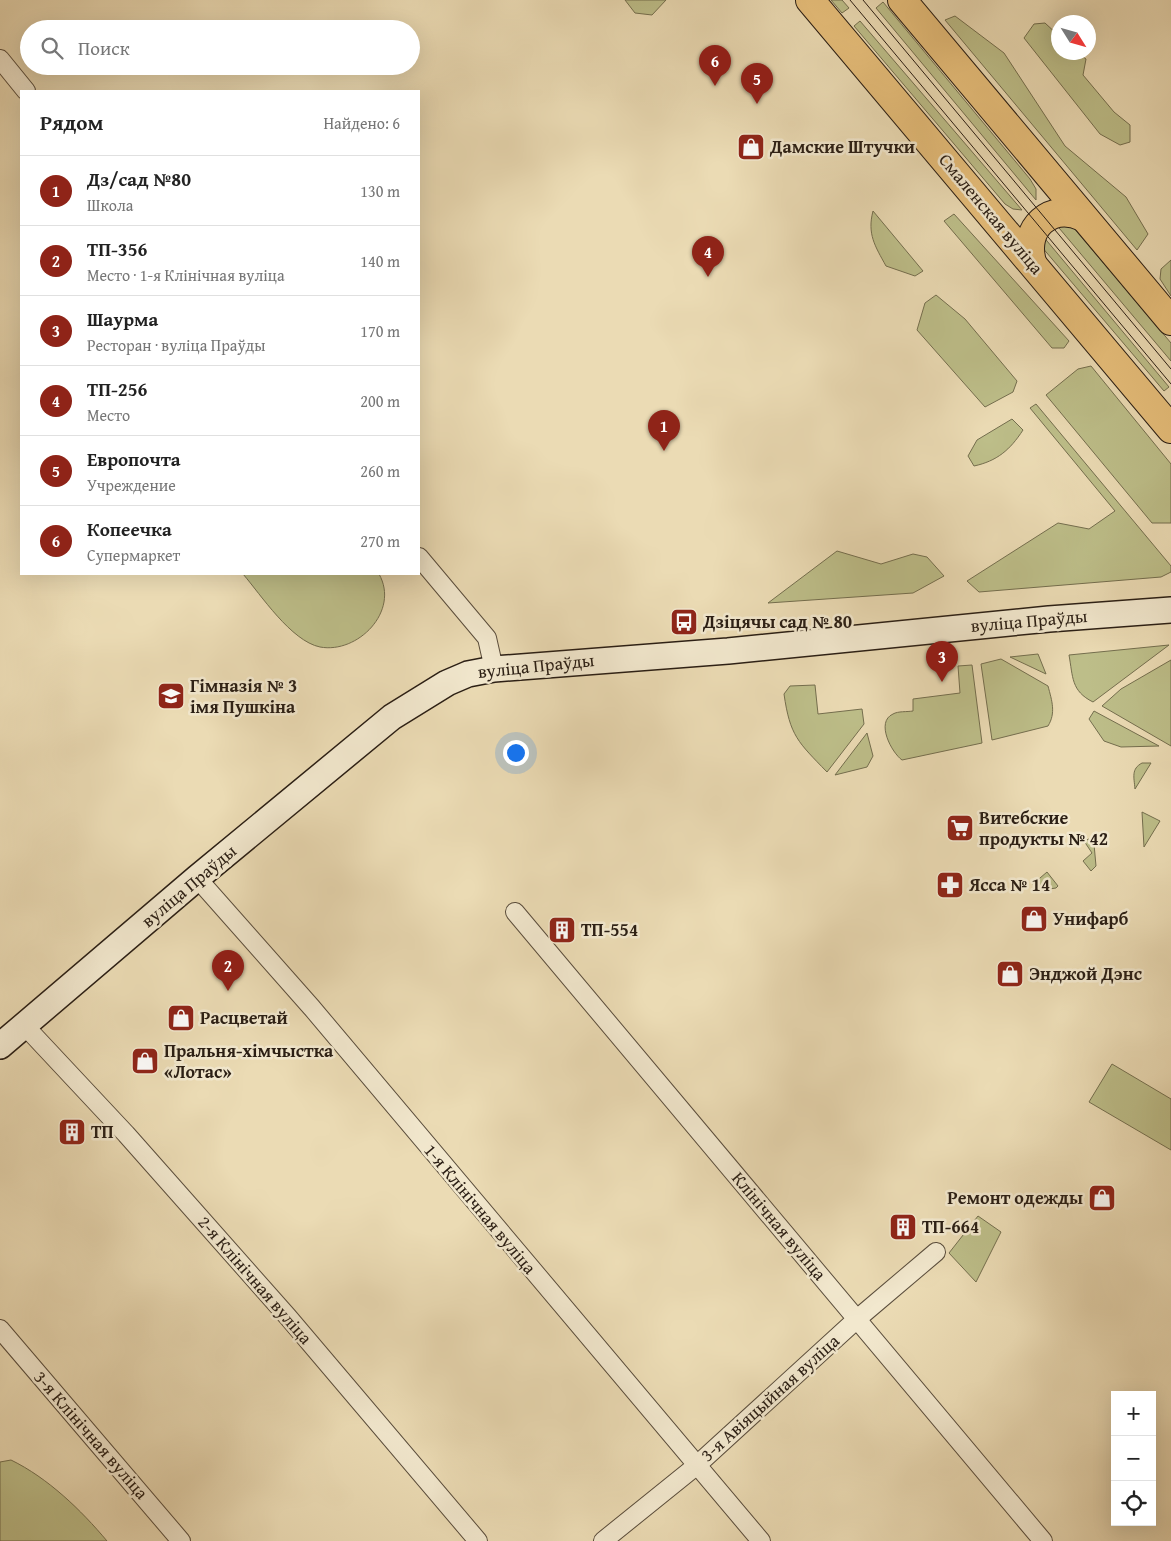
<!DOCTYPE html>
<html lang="ru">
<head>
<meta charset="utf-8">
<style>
	:root { --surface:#fff; --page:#f6f6f6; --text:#222; --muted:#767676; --line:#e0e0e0; --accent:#8f2418 }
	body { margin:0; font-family:"Gentium Book Plus",serif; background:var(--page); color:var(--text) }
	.controls { position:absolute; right:15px; bottom:15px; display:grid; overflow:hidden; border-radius:0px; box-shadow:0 5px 20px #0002 }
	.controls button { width:45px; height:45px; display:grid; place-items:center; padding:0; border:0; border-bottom:1px solid var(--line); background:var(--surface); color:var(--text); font:25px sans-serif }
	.compass { position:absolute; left:1051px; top:15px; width:45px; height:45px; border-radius:50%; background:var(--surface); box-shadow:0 5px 20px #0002; rotate:127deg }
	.you { position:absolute; left:515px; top:752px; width:18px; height:18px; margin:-12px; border:4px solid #fff; border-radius:50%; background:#1a73e8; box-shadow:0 0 0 8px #1a73e833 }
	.badge { display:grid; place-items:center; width:32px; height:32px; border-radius:50%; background:var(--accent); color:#fff; font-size:16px; font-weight:700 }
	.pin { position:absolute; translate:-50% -41px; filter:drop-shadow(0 1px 2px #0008) }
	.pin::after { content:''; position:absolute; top:26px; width:18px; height:15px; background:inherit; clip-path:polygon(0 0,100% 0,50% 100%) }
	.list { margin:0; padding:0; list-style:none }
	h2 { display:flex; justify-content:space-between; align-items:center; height:65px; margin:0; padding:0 20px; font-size:21px }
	h2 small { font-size:16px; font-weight:400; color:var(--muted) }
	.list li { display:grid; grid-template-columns:32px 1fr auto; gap:15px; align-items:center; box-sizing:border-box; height:70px; padding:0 20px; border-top:1px solid var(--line) }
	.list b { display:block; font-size:19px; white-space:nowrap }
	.list p { margin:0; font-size:16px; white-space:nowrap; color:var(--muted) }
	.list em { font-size:16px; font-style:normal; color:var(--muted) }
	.icon { flex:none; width:28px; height:28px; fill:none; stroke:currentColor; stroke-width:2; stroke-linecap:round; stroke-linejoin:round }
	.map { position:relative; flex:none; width:1171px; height:1541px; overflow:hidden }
	.search { position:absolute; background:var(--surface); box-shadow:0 5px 20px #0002; left:20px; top:20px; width:400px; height:55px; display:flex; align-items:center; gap:12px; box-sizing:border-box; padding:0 18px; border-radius:28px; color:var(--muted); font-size:19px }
	.panel { position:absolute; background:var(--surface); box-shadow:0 5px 20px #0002; left:20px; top:90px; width:400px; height:485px; border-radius:0px }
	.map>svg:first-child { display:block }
	.green { fill:#bdbe89; stroke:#746e4e }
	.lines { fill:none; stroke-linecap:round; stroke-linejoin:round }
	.street-casing { stroke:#5a4d3c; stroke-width:20 }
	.secondary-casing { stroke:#2a1e14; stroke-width:28 }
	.primary-casing { stroke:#2a1e14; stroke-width:30 }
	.street { stroke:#f2e8ce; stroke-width:18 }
	.secondary { stroke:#f2e8ce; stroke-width:25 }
	.primary { stroke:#e6be7a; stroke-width:28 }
	.tram { stroke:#2a1e14; stroke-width:1 }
	.labels { text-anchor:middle; stroke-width:5; stroke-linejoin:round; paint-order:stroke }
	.poi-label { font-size:18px; font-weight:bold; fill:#2a1e14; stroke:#f2e8ce; text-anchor:start }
	.street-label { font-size:18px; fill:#2a1e14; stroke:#f2e8ce }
</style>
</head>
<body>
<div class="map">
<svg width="1171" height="1541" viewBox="0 0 1171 1541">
	<rect width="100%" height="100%" fill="#ebdbb4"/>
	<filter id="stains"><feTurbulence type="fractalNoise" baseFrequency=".004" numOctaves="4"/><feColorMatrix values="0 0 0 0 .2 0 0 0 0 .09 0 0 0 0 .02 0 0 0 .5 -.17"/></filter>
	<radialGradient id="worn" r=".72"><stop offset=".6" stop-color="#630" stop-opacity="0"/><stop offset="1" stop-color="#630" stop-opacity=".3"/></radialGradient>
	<g class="green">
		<path d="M 625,0 L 666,0 L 652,15 L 635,13 Z"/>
		<path d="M 831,0 L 842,0 L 849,8 L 842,13 Z"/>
		<path d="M 883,2 L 1030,179 L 1036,189 L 1036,200 L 876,8 Z"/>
		<path d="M 955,16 L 1004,53 L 1065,146 L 1126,197 L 1148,234 L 1137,250 L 945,20 Z"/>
		<path d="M 860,21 L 1022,210 L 1013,209 L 1005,204 L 854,26 Z"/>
		<path d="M 1045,23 L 1058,35 L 1058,52 L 1078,53 L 1086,59 L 1083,75 L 1114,112 L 1130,125 L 1130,142 L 1120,145 L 1100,134 L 1024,38 L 1034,24 Z"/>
		<path d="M 873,211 L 923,271 L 915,276 L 886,266 C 875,246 867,234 873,211 Z"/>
		<path d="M 954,214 L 1069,341 L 1064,348 L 1052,348 L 944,221 Z"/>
		<path d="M 1054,222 L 1072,226 L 1171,343 L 1171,361 Z"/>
		<path d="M 1042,235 L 1169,387 L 1164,391 L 1041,246 Z"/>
		<path d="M 1171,260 L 1171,296 L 1160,279 L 1161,269 Z"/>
		<path d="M 936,295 L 965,319 L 1017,381 L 1013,392 L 985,407 L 917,330 L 925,303 Z"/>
		<path d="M 1091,366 L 1171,464 L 1171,523 L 1152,523 L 1046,395 L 1078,369 Z"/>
		<path d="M 1036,404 L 1171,566 L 1171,572 L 1161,577 L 979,592 L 967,581 L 1058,523 L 1089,529 L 1115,511 L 1030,408 Z"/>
		<path d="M 1012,419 L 1023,430 C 1010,450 997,461 974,466 L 968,456 L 977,440 Z"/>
		<path d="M 837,551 L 881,564 L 913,554 L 927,557 L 944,576 L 913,593 L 768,603 Z"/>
		<path d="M 243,574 L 379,574 C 400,611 358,654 320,647 C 291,641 261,595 243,574 Z"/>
		<path d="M 1169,645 L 1093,702 C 1071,691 1073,677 1069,655 Z"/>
		<path d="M 1038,654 L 1046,674 L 1010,657 Z"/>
		<path d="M 1001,659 L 1048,686 C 1052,701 1056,713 1048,726 L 992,740 L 981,664 Z"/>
		<path d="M 1171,660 L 1171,746 L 1102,706 L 1121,689 Z"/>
		<path d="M 972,665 L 982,743 L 902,760 C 892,753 875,722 893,714 C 898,711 907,712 913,711 L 913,699 L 960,693 L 958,666 Z"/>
		<path d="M 815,685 L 818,714 L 862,709 L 864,724 L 827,772 C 798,742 790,736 784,694 L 790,686 Z"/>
		<path d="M 1094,711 L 1159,746 L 1121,747 L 1104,741 L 1089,719 Z"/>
		<path d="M 867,733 L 873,756 L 867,767 L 835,775 Z"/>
		<path d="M 1142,763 L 1151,763 L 1135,789 C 1134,777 1131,769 1142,763 Z"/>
		<path d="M 1142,812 L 1160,821 L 1144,847 Z"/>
		<path d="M 1089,839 L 1094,844 L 1096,866 L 1091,871 L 1083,861 L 1092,853 L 1084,841 Z"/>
		<path d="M 1047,872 L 1058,886 L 1056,888 L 1036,891 L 1033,884 Z"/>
		<path d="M 1112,1064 L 1171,1099 L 1171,1150 L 1089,1102 Z"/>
		<path d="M 978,1216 L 1001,1232 L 976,1282 L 949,1253 Z"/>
		<path d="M 11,1460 C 48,1478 81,1510 107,1541 L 0,1541 L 0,1462 Z"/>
	</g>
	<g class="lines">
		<g class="street-casing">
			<g id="street">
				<path d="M 0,59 L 26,91"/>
				<path d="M 419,557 L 487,638 L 494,669"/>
				<path d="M 197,878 L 312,1008 L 761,1541"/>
				<path d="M 515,912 L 1043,1541"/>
				<path d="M 24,1025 L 126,1134 L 288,1317 L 478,1541"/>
				<path d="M 0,1329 L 181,1541"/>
				<path d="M 603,1541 L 696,1466 L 857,1319 L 936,1252"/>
			</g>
		</g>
		<g class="secondary-casing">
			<path id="secondary" d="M 0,1046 L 197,878 L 392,717 L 447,683 L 468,674 L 494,669 L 728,651 L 1049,619 L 1171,610"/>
		</g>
		<g class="primary-casing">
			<g id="primary">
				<path d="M 810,0 L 1171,429"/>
				<path d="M 902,0 L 1171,321"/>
				<path d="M 1032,262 C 1022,228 1051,202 1083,217"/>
			</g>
		</g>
		<use href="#street" class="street"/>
		<use href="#secondary" class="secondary"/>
		<use href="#primary" class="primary"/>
		<g class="tram">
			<path d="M 850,0 L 1171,384"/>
			<path d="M 863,0 L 1171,369"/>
		</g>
	</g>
	<defs>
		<g id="shop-square" transform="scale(1.4375)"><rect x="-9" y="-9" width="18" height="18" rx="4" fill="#8f2418" stroke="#f2e8ce"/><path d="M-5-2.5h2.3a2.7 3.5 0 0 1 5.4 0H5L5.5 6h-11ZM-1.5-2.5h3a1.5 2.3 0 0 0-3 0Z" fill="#fff"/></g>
		<g id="bus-square" transform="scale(1.4375)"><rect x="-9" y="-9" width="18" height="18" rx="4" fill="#8f2418" stroke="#f2e8ce"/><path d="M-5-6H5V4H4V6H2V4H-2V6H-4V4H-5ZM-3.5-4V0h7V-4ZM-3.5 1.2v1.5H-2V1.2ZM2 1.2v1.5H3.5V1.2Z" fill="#fff"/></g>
		<g id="school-square" transform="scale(1.4375)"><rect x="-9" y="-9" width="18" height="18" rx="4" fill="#8f2418" stroke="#f2e8ce"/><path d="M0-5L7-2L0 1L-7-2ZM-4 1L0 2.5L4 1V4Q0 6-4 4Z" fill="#fff"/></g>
		<g id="supermarket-square" transform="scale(1.4375)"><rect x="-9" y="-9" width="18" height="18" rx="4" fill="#8f2418" stroke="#f2e8ce"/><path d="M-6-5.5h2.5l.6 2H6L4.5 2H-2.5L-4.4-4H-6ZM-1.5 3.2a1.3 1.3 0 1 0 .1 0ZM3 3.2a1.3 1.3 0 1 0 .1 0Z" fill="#fff"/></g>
		<g id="pharmacy-square" transform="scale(1.4375)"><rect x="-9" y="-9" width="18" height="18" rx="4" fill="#8f2418" stroke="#f2e8ce"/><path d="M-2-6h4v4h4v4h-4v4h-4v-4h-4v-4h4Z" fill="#fff"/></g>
		<g id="building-square" transform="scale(1.4375)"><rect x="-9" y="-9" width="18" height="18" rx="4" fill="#8f2418" stroke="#f2e8ce"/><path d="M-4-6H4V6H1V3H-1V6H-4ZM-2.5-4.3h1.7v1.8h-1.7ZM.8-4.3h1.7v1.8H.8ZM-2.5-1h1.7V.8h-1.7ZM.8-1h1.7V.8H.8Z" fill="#fff"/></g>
	</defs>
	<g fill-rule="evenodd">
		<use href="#shop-square" x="751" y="147"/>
		<use href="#bus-square" x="684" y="622"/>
		<use href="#school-square" x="171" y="696"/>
		<use href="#supermarket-square" x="960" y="828"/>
		<use href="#pharmacy-square" x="950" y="885"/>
		<use href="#shop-square" x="1034" y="919"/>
		<use href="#building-square" x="562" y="930"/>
		<use href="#shop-square" x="1010" y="974"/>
		<use href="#shop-square" x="181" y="1018"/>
		<use href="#shop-square" x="145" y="1061"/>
		<use href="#building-square" x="72" y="1132"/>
		<use href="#shop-square" x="1102" y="1198"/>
		<use href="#building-square" x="903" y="1227"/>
	</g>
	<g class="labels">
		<g class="poi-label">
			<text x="770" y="153">Дамские Штучки</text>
			<text x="703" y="628">Дзіцячы сад № 80</text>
			<text x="190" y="692">Гімназія № 3<tspan x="190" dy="21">імя Пушкіна</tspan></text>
			<text x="979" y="824">Витебские<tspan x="979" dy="21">продукты № 42</tspan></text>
			<text x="969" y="891">Ясса № 14</text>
			<text x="1053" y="925">Унифарб</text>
			<text x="581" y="936">ТП-554</text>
			<text x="1029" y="980">Энджой Дэнс</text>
			<text x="200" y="1024">Расцветай</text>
			<text x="164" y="1057">Пральня-хімчыстка<tspan x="164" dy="21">«Лотас»</tspan></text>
			<text x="91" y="1138">ТП</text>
			<text x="1083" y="1204" text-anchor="end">Ремонт одежды</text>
			<text x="922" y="1233">ТП-664</text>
		</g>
		<g class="street-label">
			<text transform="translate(991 214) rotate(50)" y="6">Смаленская вуліца</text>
			<text transform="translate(1029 621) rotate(-5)" y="6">вуліца Праўды</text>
			<text transform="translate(536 666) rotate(-6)" y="6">вуліца Праўды</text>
			<text transform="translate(189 886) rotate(-40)" y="6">вуліца Праўды</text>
			<text transform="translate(480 1209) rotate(50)" y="6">1-я Клінічная вуліца</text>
			<text transform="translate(779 1226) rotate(50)" y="6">Клінічная вуліца</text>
			<text transform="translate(255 1280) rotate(49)" y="6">2-я Клінічная вуліца</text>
			<text transform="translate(770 1398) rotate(-42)" y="6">3-я Авіяцыйная вуліца</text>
			<text transform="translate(91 1435) rotate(49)" y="6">3-я Клінічная вуліца</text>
		</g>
	</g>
	<rect width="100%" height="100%" filter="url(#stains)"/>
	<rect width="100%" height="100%" fill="url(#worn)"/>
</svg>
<div class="controls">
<button>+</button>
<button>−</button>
<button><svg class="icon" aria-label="locate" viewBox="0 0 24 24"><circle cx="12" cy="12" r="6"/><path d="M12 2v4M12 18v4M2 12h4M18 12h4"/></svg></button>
</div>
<svg class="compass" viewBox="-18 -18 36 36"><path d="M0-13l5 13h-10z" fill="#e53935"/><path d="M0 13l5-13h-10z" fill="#767676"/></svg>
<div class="you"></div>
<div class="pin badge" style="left:664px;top:451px">1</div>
<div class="pin badge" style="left:228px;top:991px">2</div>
<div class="pin badge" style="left:942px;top:682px">3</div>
<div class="pin badge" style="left:708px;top:277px">4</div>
<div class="pin badge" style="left:757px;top:104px">5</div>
<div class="pin badge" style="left:715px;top:86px">6</div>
<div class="search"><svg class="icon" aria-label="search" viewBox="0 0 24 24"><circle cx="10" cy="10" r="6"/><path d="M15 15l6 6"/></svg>Поиск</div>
<section class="panel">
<h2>Рядом<small>Найдено: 6</small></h2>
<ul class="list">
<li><span class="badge">1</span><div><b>Дз/сад №80</b><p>Школа</p></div><em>130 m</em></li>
<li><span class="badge">2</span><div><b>ТП-356</b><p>Место · 1-я Клінічная вуліца</p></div><em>140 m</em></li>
<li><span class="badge">3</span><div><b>Шаурма</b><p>Ресторан · вуліца Праўды</p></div><em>170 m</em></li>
<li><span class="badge">4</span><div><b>ТП-256</b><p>Место</p></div><em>200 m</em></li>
<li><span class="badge">5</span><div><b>Европочта</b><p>Учреждение</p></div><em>260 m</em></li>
<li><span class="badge">6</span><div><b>Копеечка</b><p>Супермаркет</p></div><em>270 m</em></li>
</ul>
</section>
</div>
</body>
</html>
